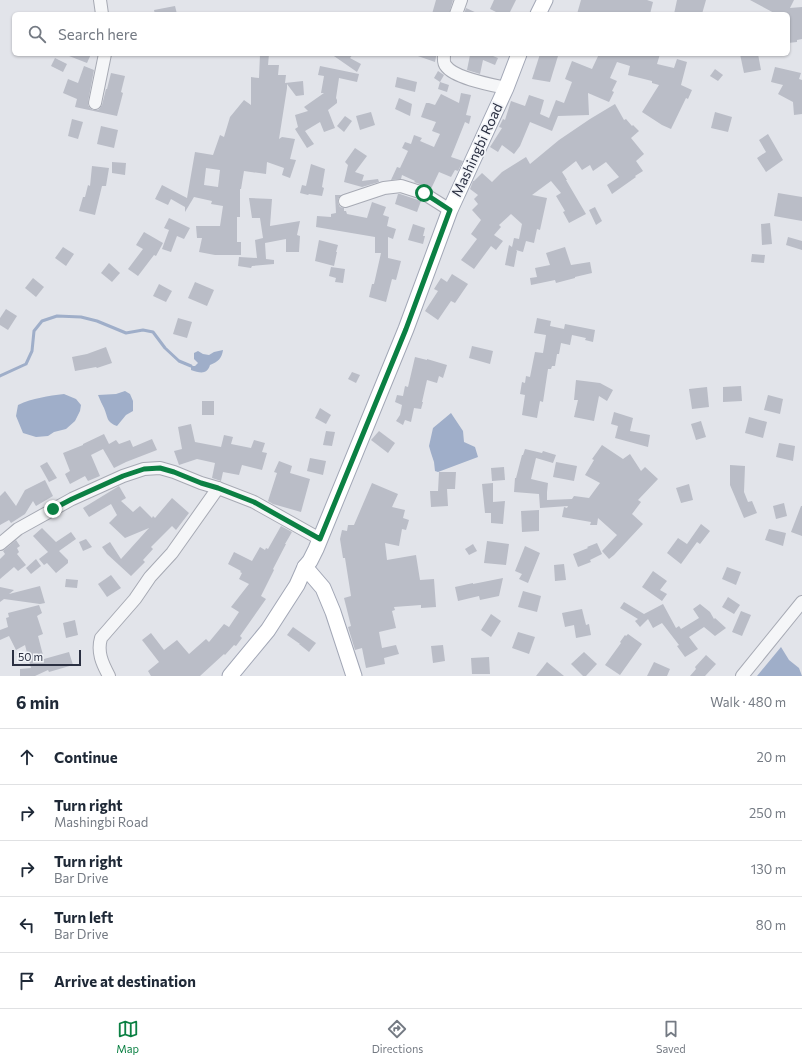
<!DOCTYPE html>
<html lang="en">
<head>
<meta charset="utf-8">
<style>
	:root { --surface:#fff; --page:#f2f2f3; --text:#1f2937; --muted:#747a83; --line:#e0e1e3; --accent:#0b8043 }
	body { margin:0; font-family:Commissioner,sans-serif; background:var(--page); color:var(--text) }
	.scale { position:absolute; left:12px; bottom:10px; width:69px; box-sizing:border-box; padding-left:4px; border:2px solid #2b3042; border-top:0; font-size:11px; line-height:14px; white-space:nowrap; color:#2b3042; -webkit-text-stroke:3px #f2f4f8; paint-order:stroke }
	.stop { position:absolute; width:12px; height:12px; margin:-9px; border:3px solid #0b8043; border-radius:50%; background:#fff }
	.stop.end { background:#0b8043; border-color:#fff; box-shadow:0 1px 4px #0008 }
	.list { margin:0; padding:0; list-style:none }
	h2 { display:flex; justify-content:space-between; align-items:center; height:52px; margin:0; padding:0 16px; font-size:17px }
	h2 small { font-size:13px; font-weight:400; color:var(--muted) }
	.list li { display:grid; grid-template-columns:26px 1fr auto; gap:12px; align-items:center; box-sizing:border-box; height:56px; padding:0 16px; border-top:1px solid var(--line) }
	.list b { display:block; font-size:15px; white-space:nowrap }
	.list p { margin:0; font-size:13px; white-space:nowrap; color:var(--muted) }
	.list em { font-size:13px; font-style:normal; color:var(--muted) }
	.icon { flex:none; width:22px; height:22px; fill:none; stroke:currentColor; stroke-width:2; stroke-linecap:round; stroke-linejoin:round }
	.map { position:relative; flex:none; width:802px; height:676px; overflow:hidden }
	.search { position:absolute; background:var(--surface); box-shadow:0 1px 3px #0004; left:12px; right:12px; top:12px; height:44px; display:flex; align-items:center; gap:10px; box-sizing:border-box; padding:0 14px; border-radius:6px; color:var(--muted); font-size:15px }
	.sheet { height:332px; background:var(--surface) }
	nav { display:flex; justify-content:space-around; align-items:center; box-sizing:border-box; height:56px; border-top:1px solid var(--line); background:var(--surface); font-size:11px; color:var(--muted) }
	nav a { display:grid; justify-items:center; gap:2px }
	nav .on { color:var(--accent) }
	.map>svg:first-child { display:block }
	.water { fill:#9faec9 }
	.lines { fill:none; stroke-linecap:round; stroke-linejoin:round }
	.stream { stroke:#9faec9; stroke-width:3 }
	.building { fill:#babdc7; fill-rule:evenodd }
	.minor-casing { stroke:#a7aab4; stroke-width:14 }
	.major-casing { stroke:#a2a7b6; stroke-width:17 }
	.minor { stroke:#f5f6f8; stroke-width:12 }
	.major { stroke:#fff; stroke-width:15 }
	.route { stroke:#0b8043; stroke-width:5 }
	.labels { text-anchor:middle; stroke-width:3.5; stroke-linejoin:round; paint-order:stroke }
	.street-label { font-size:14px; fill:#2b3042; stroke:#f2f4f8 }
</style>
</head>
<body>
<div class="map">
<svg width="802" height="676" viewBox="0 0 802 676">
	<rect width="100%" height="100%" fill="#e2e4ea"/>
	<g class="water">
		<path d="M 223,350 C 222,358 218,362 210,365 C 207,375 200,373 191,370 L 191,366 L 195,366 L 198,363 L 194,359 L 194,353 L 198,351 L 203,354 L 209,355 L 214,352 Z"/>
		<path d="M 125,391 L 130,394 L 133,401 L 133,411 L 126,415 L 117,426 C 106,422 108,417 104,408 C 102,404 100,400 98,395 L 116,394 Z"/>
		<path d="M 64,394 L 76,399 L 81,405 L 80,411 L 75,421 L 66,429 L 54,432 L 48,436 L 36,437 L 23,433 L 16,416 L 18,405 C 33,398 48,396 64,394 Z"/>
		<path d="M 451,413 L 463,431 L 464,442 L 475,447 L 478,457 L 438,472 L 435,471 L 434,462 L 431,453 L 429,446 L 433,428 Z"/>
		<path d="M 781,647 L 789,660 L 799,668 L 802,676 L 757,676 Z"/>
	</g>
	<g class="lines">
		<path class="stream" d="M 0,376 L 26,364 L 32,351 L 34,331 L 42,321 L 57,316 L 81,317 L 97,321 L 126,333 L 143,330 L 153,332 L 165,348 L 179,361 L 191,366"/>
	</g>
	<g class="building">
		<path d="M 436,0 L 453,0 L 449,14 L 432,14 Z"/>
		<path d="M 494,0 L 516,0 L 509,14 L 500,14 L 490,9 Z"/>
		<path d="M 581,0 L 647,0 L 653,2 L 650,14 L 577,14 Z"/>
		<path d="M 677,0 L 706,0 L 702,14 L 674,14 Z"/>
		<path d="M 750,0 L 794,0 L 790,8 L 802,7 L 802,39 L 797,40 L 797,42 L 788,43 L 788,14 L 776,14 Z"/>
		<path d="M 175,6 L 177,14 L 155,14 L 154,10 Z"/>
		<path d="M 466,8 L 479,14 L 464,14 Z"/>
		<path d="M 64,54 L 91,54 L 87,63 Z"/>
		<path d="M 260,54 L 269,54 L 268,65 L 279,65 L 278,75 L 286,75 L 285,83 L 303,81 L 304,95 L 296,96 L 287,84 L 287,88 L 279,139 L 282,137 L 295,139 L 290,159 L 296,160 L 290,178 L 282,175 L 284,168 L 267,162 L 266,174 L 244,171 L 241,189 L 240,189 L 240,217 L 237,217 L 237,242 L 241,242 L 241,255 L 215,255 L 199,252 L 202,238 L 197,238 L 196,226 L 220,226 L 223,206 L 211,204 L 212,201 L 194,197 L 185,212 L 185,207 L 171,199 L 168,205 L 155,199 L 162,185 L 187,198 L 195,152 L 213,155 L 220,135 L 224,137 L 230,117 L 244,100 L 251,105 L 251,77 L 259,78 ZM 206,168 L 220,170 L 218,187 L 204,185 Z"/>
		<path d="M 331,54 L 353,54 L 350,58 L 361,64 L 357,72 Z"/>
		<path d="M 415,54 L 436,54 L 436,57 L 435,62 L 415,55 Z"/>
		<path d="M 468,54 L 488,54 L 498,58 L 495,65 L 483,60 L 480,74 L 467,70 L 470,55 Z"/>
		<path d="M 540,54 L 552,54 L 558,56 L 550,82 L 532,79 Z"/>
		<path d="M 599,54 L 660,54 L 657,64 L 674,68 L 677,59 L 687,62 L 681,85 L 692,90 L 688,99 L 686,98 L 671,129 L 662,125 L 642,112 L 659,85 L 652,83 L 652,81 L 628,75 L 630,66 L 617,62 L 610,78 L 617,81 L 612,91 L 614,92 L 609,102 L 588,93 L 589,115 L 558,116 L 552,131 L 530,122 L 520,146 L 514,154 L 502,145 L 498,152 L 490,147 L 502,128 L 499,127 L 503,119 L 505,120 L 511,101 L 525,106 L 529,95 L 544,100 L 540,114 L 549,118 L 556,100 L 564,103 L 572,82 L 565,79 L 572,61 L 592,69 Z"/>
		<path d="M 740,54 L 758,54 L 761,70 L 744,73 Z"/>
		<path d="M 55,58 L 67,64 L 63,72 L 51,66 Z"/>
		<path d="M 84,66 L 94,70 L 88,102 L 88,105 L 90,108 L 93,110 L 98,110 L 100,108 L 102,105 L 106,89 L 107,89 L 111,73 L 125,76 L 121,92 L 123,93 L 117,116 L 75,107 L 77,99 L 63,93 L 68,79 L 78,83 Z"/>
		<path d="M 320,66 L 359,74 L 357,82 L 339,78 L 336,98 L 337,100 L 337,103 L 328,110 L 335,128 L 324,132 L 320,122 L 305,131 L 314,144 L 307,148 L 295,129 L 298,127 L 295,115 L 308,111 L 304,107 L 324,93 L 321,93 L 324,76 L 318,75 Z"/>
		<path d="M 775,67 L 801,73 L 799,79 L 802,80 L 802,114 L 794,115 L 793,102 L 778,94 L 783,85 L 771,82 Z"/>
		<path d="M 715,69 L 723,75 L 718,81 L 710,76 Z"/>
		<path d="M 438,71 L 444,75 L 440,82 L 434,78 Z"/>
		<path d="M 397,77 L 417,82 L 415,92 L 395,87 Z"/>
		<path d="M 440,82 L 449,85 L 447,92 L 438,89 Z"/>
		<path d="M 461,93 L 471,95 L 466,115 L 471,116 L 469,124 L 465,122 L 451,157 L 463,161 L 458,171 L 455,170 L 451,177 L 439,172 L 431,189 L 425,186 L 414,182 L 415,181 L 402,175 L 401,179 L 391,180 L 397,167 L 400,168 L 408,151 L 402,148 L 405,142 L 411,144 L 414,135 L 422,138 L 420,141 L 434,147 L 440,134 L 432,131 L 436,122 L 421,117 L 426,103 L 429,103 L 435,105 L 441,94 L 459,103 Z"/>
		<path d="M 399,98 L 412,104 L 410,116 L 395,109 Z"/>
		<path d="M 615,104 L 624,120 L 626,119 L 632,126 L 633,125 L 639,131 L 631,138 L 644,154 L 636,161 L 643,171 L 635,176 L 636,177 L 612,194 L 607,185 L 619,177 L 606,162 L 593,171 L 590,165 L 582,170 L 576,161 L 562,172 L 567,180 L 566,180 L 586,214 L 569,223 L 563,212 L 565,211 L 556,196 L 561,193 L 551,181 L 532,195 L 547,198 L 540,230 L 537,229 L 534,243 L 526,241 L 523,252 L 516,250 L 517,251 L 514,267 L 505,265 L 509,245 L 512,247 L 514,238 L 519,239 L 522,224 L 511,214 L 499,225 L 501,227 L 494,235 L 503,241 L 496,250 L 491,246 L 474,269 L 461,260 L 477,239 L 471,234 L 481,220 L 472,210 L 478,204 L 474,199 L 478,195 L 470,189 L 473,181 L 474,181 L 482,173 L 492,182 L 502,172 L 526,157 L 530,164 L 559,140 L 590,119 Z"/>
		<path d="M 371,112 L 375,125 L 360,130 L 356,116 Z"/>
		<path d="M 715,112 L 732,117 L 728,132 L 711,128 Z"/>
		<path d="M 345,116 L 352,121 L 344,132 L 337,126 Z"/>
		<path d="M 72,119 L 83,122 L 78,139 L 68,136 Z"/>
		<path d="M 101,126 L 118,130 L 114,148 L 97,144 Z"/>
		<path d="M 768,134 L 783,160 L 766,172 L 757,158 L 766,152 L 759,140 Z"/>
		<path d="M 355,148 L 367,156 L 355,172 L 364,175 L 362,181 L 378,179 L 379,182 L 362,187 L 344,182 L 348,165 L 345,162 Z"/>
		<path d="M 112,162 L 126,163 L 125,175 L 112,173 Z"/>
		<path d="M 311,164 L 325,169 L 322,187 L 324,188 L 322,196 L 309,194 L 308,195 L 300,193 L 302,185 L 306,186 Z"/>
		<path d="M 92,166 L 109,168 L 106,186 L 102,186 L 95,215 L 79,211 L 83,197 L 85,197 L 88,185 L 90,186 Z"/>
		<path d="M 778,193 L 802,197 L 802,221 L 774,216 Z"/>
		<path d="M 398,194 L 400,194 L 421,201 L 417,212 L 395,204 Z"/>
		<path d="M 335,195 L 341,195 L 338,199 L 338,203 L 340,207 L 344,208 L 344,211 L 346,211 L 347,214 L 367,218 L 372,202 L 386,207 L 383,215 L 389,217 L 387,226 L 396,229 L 393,239 L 388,237 L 388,258 L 401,261 L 396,280 L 392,279 L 386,302 L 369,297 L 372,284 L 374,284 L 381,253 L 375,253 L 375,237 L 316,227 L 317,216 L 331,217 L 331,214 L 336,213 Z"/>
		<path d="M 249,198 L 272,199 L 270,226 L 300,221 L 297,235 L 300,236 L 299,252 L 286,252 L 286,239 L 265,243 L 266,259 L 274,260 L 274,264 L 252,266 L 251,268 L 238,266 L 239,257 L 257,258 L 255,240 L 263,238 L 260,218 L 252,218 Z"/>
		<path d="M 595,207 L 602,221 L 596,225 L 589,210 Z"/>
		<path d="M 169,218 L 190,228 L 184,239 L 177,236 L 171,252 L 162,249 L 169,230 L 164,228 Z"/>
		<path d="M 770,223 L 772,244 L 762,245 L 761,224 Z"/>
		<path d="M 413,224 L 425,228 L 423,236 L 425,236 L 423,244 L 408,240 Z"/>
		<path d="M 144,232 L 163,243 L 156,256 L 154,255 L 138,276 L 128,269 L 143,249 L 136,245 Z"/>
		<path d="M 788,237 L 802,241 L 802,250 L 786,245 Z"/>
		<path d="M 319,240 L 338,245 L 336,252 L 337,252 L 334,266 L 315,261 Z"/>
		<path d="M 63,247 L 74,254 L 66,266 L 55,258 Z"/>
		<path d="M 565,247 L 571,265 L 590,262 L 592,273 L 575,277 L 575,278 L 556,283 L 555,280 L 531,285 L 530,278 L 537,277 L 535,268 L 550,265 L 546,253 Z"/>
		<path d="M 752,254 L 765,255 L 764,263 L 751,262 Z"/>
		<path d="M 109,263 L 120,273 L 112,282 L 101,273 Z"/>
		<path d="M 331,267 L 345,269 L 343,283 L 335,282 L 336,278 L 329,276 Z"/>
		<path d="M 452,274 L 468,284 L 455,303 L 451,301 L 438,320 L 425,311 L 438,291 L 434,289 L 441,278 L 447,282 Z"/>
		<path d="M 33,278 L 44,287 L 36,297 L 25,288 Z"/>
		<path d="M 195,282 L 214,290 L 207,306 L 188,298 Z"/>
		<path d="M 159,284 L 172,291 L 166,302 L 153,296 Z"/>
		<path d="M 6,309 L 17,316 L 8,330 L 0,325 L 0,318 Z"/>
		<path d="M 178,318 L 192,322 L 187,338 L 173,334 Z"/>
		<path d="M 537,318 L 551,321 L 550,326 L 564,329 L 565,324 L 595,330 L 593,342 L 585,340 L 586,338 L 572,335 L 570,345 L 561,343 L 559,354 L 557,354 L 555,366 L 552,366 L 551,369 L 548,369 L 543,402 L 540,401 L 537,418 L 522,415 L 525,395 L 520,394 L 522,382 L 525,383 L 526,376 L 530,377 L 535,352 L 543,353 L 546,335 L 534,333 Z"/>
		<path d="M 472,346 L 493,351 L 490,364 L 469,358 Z"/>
		<path d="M 106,347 L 112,363 L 97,368 L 96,367 L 75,371 L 72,357 L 87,354 Z"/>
		<path d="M 415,357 L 427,360 L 427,359 L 447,365 L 443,378 L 439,376 L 437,383 L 427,380 L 422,402 L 423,402 L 421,409 L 414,408 L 411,422 L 405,420 L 403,425 L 396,421 L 400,415 L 402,405 L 395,402 L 397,395 L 403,396 L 405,386 L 408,387 Z"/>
		<path d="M 352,372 L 360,375 L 356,383 L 348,379 Z"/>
		<path d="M 576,380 L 600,383 L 613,390 L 607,401 L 599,396 L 594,421 L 574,417 L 578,400 L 574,400 Z"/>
		<path d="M 741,386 L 742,401 L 723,402 L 723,387 Z"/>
		<path d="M 707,387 L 709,407 L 692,409 L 689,389 Z"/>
		<path d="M 768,395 L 783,399 L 780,414 L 764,410 Z"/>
		<rect x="202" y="401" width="12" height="14"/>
		<path d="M 320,408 L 331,415 L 326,424 L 315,418 Z"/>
		<path d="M 614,412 L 633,418 L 630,431 L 650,435 L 648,447 L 615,438 L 618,426 L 611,424 Z"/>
		<path d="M 749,417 L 767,422 L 763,438 L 745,433 Z"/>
		<path d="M 701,421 L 706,437 L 696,440 L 691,424 Z"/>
		<path d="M 191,424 L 195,442 L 221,447 L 224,435 L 233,437 L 231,444 L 251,448 L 254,440 L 265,443 L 262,452 L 267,453 L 262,470 L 242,465 L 239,475 L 223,472 L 221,481 L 212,478 L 215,463 L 197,459 L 179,465 L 174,451 L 182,449 L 178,427 Z"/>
		<path d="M 326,431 L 335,432 L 332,446 L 323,445 Z"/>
		<path d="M 379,431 L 395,443 L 388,453 L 371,440 Z"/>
		<path d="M 104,434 L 109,444 L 116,440 L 119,444 L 130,440 L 133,447 L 152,439 L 157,450 L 126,462 L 114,468 L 103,449 L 91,455 L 100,476 L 88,481 L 85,476 L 70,484 L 65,474 L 70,471 L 63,453 L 83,445 L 83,444 Z"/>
		<path d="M 779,443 L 795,446 L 793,461 L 776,457 Z"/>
		<path d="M 602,445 L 623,459 L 630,454 L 641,471 L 645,467 L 658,479 L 638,500 L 641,502 L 632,514 L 643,524 L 614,555 L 609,559 L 602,551 L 617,535 L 598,518 L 597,525 L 590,525 L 591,522 L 562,517 L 564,507 L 567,508 L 568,506 L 540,508 L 539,494 L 514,492 L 515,478 L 516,478 L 522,455 L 523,455 L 525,449 L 542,453 L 543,451 L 556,455 L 553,463 L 536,458 L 531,479 L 548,483 L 547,492 L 547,500 L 572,499 L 574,496 L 589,498 L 600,483 L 585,475 L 594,460 L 592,459 Z"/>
		<path d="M 310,458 L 326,461 L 323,475 L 307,471 Z"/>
		<path d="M 279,461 L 292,466 L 290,473 L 310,479 L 301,512 L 273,504 L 268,501 L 277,473 L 274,472 Z"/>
		<path d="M 47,462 L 57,478 L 49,482 L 40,466 Z"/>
		<path d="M 556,462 L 577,466 L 574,481 L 553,477 Z"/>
		<path d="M 730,465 L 745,466 L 744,492 L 748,502 L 752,501 L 757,513 L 744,518 L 730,485 Z"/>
		<path d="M 504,467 L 505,480 L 492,481 L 491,468 Z"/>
		<path d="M 439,472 L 456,472 L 455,489 L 447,489 L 448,506 L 431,507 L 430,491 L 438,491 Z"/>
		<path d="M 45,480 L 53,496 L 36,506 L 33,501 L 25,514 L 11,523 L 9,520 L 0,525 L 0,496 L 5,491 L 16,506 L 25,490 Z"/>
		<path d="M 372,483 L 398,494 L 392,507 L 405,510 L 403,518 L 409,520 L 406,530 L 402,529 L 399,546 L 385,543 L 387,560 L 416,555 L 420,580 L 434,579 L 436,607 L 421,608 L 421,605 L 394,607 L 395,610 L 392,611 L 396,628 L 379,632 L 382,648 L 396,645 L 399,654 L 384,658 L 385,664 L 366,668 L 362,648 L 355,650 L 348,627 L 351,626 L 344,598 L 351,596 L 345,558 L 343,558 L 340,539 L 342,530 L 347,531 L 348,525 L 354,525 Z"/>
		<path d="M 493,483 L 493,502 L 505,501 L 503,524 L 491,523 L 491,513 L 485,513 L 482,484 Z"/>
		<path d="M 689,484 L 693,500 L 681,503 L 676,488 Z"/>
		<path d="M 119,486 L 126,498 L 121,501 L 133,512 L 140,506 L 152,518 L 153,516 L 155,518 L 172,498 L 189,513 L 176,530 L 172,526 L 151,547 L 153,549 L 143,560 L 145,562 L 131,576 L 107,554 L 102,547 L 110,542 L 121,559 L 149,528 L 125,538 L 109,523 L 117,515 L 111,504 L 89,517 L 83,508 Z"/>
		<path d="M 784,503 L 787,516 L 776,519 L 773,506 Z"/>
		<path d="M 801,506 L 802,506 L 802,536 L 791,532 Z"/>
		<path d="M 539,510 L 539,531 L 522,532 L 521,511 Z"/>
		<path d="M 701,524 L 710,531 L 700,544 L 697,542 L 681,564 L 667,553 L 678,538 L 687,544 Z"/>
		<path d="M 281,526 L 292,532 L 285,544 L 286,544 L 273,569 L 274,570 L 261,596 L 266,599 L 240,636 L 242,638 L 236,646 L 234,645 L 225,655 L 224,654 L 200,676 L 151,676 L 148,671 L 159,662 L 142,640 L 151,633 L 164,650 L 177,640 L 189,654 L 206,639 L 209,642 L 224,624 L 229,627 L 239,612 L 231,607 L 249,584 L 239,579 L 242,573 L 240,572 L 241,571 L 228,564 L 234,552 L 252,561 L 260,547 L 265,550 L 266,548 L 268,549 Z"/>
		<path d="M 42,528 L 56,542 L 71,532 L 76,539 L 59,551 L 68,560 L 68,563 L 56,573 L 47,563 L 44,565 L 39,559 L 48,552 L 33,536 Z"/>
		<path d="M 769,529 L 786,533 L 783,546 L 765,540 Z"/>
		<path d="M 86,539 L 92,547 L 83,551 L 79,542 Z"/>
		<path d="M 16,540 L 20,546 L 17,548 L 19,552 L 17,554 L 26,565 L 18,571 L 14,567 L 0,579 L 0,559 L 5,554 L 3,551 Z"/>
		<path d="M 487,541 L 509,544 L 506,565 L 484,563 Z"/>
		<path d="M 597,543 L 602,554 L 590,560 L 591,562 L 578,567 L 573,554 L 588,548 L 587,547 Z"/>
		<path d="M 473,544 L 477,551 L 469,555 L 465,549 Z"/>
		<path d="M 525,546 L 540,553 L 528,583 L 519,579 L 522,574 L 515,571 Z"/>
		<path d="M 36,559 L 41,566 L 31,574 L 26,568 Z"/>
		<path d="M 564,564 L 566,580 L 555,581 L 554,565 Z"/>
		<path d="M 727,567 L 741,572 L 736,585 L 722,579 Z"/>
		<path d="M 653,571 L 667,581 L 660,590 L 667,594 L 662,601 L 642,587 Z"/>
		<path d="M 111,575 L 121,588 L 107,597 L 98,584 Z"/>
		<path d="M 503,578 L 499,596 L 480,600 L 479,596 L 458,601 L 455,587 L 473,583 L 473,584 Z"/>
		<path d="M 66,579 L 78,580 L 77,588 L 65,587 Z"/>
		<path d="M 40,586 L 45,603 L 40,604 L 4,599 L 0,602 L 0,587 L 14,590 L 9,594 Z"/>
		<path d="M 523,591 L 541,596 L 537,612 L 518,607 Z"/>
		<path d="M 728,597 L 740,605 L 734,614 L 722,607 Z"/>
		<path d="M 624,602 L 644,614 L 663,604 L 676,628 L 679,626 L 681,629 L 699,618 L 693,609 L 700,604 L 710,612 L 714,619 L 715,618 L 726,628 L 715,636 L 704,627 L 689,637 L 698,649 L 685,657 L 677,646 L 679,645 L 662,623 L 653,628 L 648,619 L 640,627 L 635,621 L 638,619 L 620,608 Z"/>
		<path d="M 39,605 L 42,613 L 37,616 L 43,634 L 38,636 L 44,659 L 69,652 L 73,665 L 49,672 L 48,670 L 35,676 L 20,676 L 20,669 L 31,668 L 25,645 L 16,650 L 9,636 L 0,640 L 0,630 L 8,627 L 6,618 L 9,617 L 8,613 Z"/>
		<path d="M 582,609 L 586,625 L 589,624 L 591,635 L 576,638 L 574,625 L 565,627 L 562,613 Z"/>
		<path d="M 741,611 L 751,615 L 742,636 L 732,632 Z"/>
		<path d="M 491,614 L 501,621 L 491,637 L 481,630 Z"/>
		<path d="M 75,620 L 78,635 L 66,638 L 63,623 Z"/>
		<path d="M 293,627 L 316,643 L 309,652 L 299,644 L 300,644 L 287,635 Z"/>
		<path d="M 518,632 L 535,637 L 529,654 L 512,648 Z"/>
		<path d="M 628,634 L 642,644 L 620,675 L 605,665 L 621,643 L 620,642 L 625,635 L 626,636 Z"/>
		<path d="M 443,645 L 445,661 L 433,663 L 431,646 Z"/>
		<path d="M 584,652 L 597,664 L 586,676 L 583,676 L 571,664 Z"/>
		<path d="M 706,655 L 716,664 L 705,676 L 690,676 L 696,669 L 695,667 Z"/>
		<path d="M 489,657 L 490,674 L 472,674 L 471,658 Z"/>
		<path d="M 547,662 L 564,676 L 536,676 Z"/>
		<path d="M 654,662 L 670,669 L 667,676 L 647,676 Z"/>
	</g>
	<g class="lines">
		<g class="minor-casing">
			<g id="minor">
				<path d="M 100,0 L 102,14"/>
				<path d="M 456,14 L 461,0"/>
				<path d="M 444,54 C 444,58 443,63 446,66 C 454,78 492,85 506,88"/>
				<path d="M 95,103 L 105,54"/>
				<path d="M 345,201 L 384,188 L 401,186 L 423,193 L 450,210"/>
				<path d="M 0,544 L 18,529 L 72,499 L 123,476 L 144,469 L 160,468 L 174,472 L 201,483 L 218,488 L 254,502 L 320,539"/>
				<path d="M 109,676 C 102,663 97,652 101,638 L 135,599 L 150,577 L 172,553 L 218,488"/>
				<path d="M 742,676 L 802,602"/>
			</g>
		</g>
		<g class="major-casing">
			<g id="major">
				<path d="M 538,14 L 545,0"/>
				<path d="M 305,567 L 323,588 L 333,612 L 354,676"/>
				<path d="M 230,676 L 268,630 L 297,585 L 305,567 L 310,561 L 316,549 L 406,329 L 450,210 L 506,88 L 519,54"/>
			</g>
		</g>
		<use href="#minor" class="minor"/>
		<use href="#major" class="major"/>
	</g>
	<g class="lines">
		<path class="route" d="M 53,509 L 72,499 L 123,476 L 144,469 L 160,468 L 174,472 L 201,483 L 218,488 L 254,502 L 320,539 L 406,329 L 450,210 L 424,193"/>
	</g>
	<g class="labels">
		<g class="street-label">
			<text transform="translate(477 150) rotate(-65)" y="5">Mashingbi Road</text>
		</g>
	</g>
</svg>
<div class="scale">50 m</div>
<div class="stop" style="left:424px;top:193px"></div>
<div class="stop end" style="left:53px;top:509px"></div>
<div class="search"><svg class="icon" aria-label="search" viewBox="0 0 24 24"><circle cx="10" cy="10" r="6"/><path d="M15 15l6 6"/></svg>Search here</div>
</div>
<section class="sheet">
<h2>6 min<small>Walk · 480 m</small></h2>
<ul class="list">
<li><svg class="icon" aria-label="ahead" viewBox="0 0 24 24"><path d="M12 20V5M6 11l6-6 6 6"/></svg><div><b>Continue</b></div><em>20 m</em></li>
<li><svg class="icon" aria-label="right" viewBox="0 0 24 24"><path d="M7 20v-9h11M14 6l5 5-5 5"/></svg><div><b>Turn right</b><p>Mashingbi Road</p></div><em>250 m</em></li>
<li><svg class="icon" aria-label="right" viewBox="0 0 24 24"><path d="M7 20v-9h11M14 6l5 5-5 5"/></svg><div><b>Turn right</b><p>Bar Drive</p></div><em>130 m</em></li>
<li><svg class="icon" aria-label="left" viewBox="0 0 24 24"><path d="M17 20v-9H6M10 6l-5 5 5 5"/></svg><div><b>Turn left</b><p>Bar Drive</p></div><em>80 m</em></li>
<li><svg class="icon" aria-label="arrive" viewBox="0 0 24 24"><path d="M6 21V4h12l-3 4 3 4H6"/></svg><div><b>Arrive at destination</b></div></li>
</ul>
</section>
<nav>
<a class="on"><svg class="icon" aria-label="map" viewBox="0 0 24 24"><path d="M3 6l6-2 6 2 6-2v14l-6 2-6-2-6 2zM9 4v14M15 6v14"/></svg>Map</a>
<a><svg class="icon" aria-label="directions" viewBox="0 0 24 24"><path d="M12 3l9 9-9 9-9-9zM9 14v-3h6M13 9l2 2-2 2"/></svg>Directions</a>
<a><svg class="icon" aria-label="saved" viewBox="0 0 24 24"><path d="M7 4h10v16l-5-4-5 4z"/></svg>Saved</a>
</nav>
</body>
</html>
